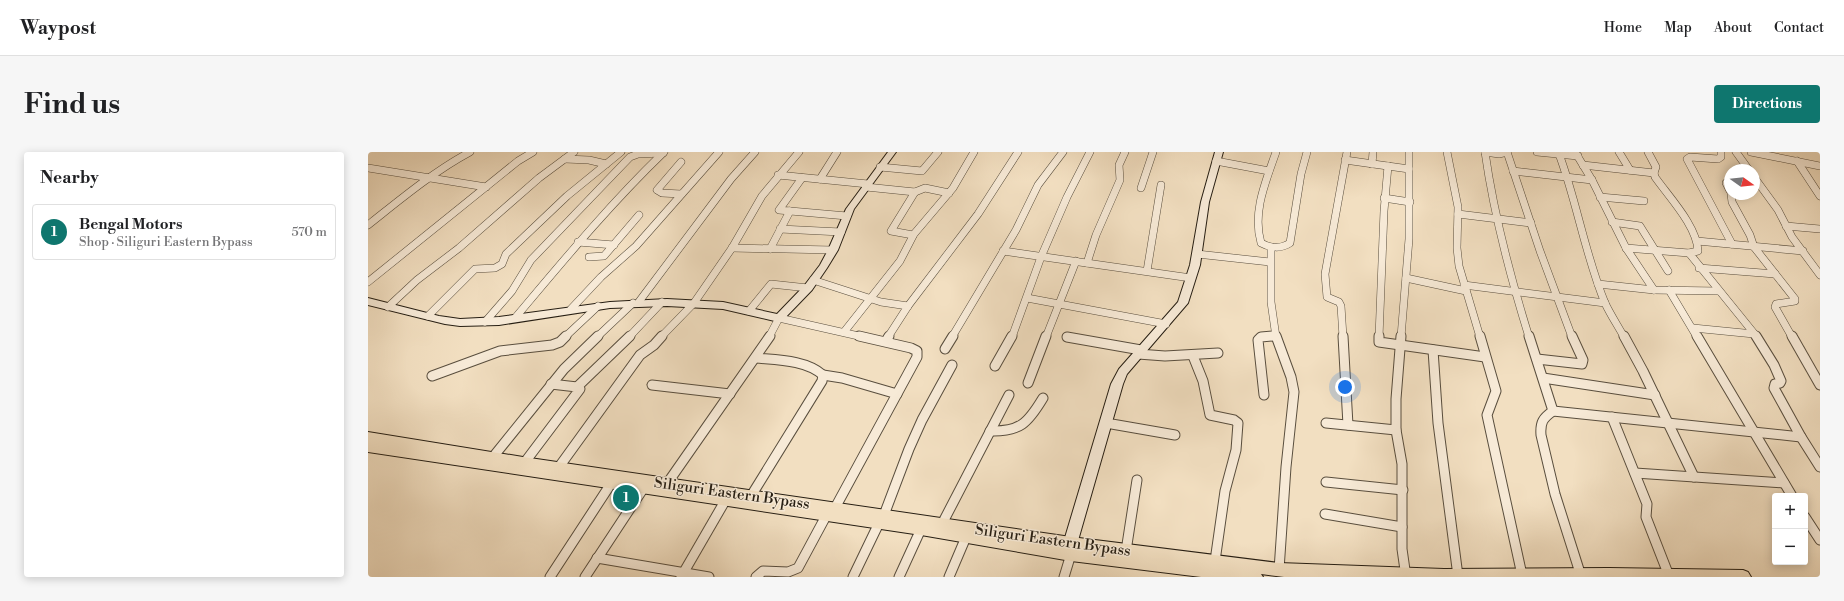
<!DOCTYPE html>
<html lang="en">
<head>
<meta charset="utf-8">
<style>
	:root { --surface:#fff; --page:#f6f6f6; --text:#202124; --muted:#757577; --line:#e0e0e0; --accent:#0f766e }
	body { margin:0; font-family:"Libre Bodoni",serif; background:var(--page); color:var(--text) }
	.controls { position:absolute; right:12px; bottom:12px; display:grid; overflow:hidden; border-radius:4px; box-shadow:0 2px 10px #0003 }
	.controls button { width:36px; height:36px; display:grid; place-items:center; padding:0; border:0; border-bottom:1px solid var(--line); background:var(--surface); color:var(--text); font:20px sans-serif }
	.compass { position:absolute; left:1356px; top:12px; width:36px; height:36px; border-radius:50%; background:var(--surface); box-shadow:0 2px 10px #0003; rotate:105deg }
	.you { position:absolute; left:977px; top:235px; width:14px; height:14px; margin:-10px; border:3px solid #fff; border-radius:50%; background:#1a73e8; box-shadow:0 0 0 6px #1a73e833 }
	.badge { display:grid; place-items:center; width:26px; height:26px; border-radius:50%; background:var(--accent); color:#fff; font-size:13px; font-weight:700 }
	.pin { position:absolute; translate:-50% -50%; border:2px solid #fff; box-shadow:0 1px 4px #0006 }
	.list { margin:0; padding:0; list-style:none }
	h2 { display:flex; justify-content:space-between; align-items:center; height:52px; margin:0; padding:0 16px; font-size:17px }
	h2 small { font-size:13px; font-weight:400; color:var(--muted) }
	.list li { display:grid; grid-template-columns:26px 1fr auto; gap:12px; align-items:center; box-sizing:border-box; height:56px; margin:0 8px 8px; padding:0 8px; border:1px solid var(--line); border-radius:4px }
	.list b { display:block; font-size:15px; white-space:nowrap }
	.list p { margin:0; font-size:13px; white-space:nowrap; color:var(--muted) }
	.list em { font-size:13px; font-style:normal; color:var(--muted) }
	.map { position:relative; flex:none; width:1452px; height:425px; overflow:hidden; border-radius:4px }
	header { display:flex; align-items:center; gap:24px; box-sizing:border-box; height:56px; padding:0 20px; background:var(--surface); border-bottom:1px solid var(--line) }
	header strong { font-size:19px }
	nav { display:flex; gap:22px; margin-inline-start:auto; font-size:14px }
	.intro { display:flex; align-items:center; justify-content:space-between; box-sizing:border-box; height:96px; padding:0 24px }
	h1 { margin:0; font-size:28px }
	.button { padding:10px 18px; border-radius:4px; background:var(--accent); color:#fff; font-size:14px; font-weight:700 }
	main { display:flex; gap:24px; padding:0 24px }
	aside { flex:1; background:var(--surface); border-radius:4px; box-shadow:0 2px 10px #0003 }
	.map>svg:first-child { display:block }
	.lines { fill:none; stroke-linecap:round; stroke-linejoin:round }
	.street-far1-casing { stroke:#594e3e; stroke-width:8 }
	.street-casing { stroke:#594e3e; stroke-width:11 }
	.secondary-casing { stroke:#261e13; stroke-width:2 }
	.primary-casing { stroke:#261e13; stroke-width:2 }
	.street-far1 { stroke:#f7ead7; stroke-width:7 }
	.street { stroke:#f7ead7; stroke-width:9 }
	.secondary { fill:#f7ead7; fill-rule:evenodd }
	.primary { fill:#f2dfc1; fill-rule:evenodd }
	.labels { text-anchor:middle; stroke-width:3; stroke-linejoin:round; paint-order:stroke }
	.street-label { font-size:15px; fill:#261e13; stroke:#f7ead7 }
</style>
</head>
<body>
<header>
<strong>Waypost</strong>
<nav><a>Home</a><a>Map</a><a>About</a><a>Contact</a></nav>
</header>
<div class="intro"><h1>Find us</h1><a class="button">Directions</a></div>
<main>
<aside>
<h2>Nearby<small></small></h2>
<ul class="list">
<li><span class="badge">1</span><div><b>Bengal Motors</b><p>Shop · Siliguri Eastern Bypass</p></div><em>570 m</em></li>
</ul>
</aside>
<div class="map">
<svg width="1452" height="425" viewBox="0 0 1452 425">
	<rect width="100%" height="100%" fill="#f2dfc1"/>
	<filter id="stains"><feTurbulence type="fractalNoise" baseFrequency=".005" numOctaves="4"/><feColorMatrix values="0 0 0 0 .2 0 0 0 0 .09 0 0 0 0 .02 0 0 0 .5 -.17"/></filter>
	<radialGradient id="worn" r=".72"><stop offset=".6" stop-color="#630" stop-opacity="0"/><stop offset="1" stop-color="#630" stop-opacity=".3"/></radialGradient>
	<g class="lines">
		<g class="street-far1-casing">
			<g id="street-far1">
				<path d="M 908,0 C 898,29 884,60 893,91 C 902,96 913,97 922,91 L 933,22 L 939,0"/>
				<path d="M 1079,0 L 1090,55 L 1089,96 L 1091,114 L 1112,185"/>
				<path d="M 1117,0 C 1126,64 1142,124 1161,185"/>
				<path d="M 1117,0 L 1131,2 L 1139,0"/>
				<path d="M 1139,0 L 1172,99 L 1204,185"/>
				<path d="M 1169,0 L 1210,4"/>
				<path d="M 1207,0 L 1224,28 L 1258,96 L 1286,138"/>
				<path d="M 1251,0 L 1262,18"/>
				<path d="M 1280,0 L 1288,15 L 1286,21 L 1287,25 C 1301,45 1329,74 1330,99 L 1321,101 L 1389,185"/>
				<path d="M 1353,0 L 1353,5 L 1350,7 L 1322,5 L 1319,7 L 1364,92"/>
				<path d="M 1368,0 L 1381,18"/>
				<path d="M 1383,0 L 1452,14"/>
				<path d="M 1191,2 C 1209,50 1217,103 1237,151 C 1242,162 1250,174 1256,185"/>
				<path d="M 197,7 L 221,8 L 238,12"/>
				<path d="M 977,8 L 1041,17"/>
				<path d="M 848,9 L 901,19"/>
				<path d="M 1429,9 L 1452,44"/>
				<path d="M 313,10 L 289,38 L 294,41 L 313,42"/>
				<path d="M 1004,12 L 1005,0"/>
				<path d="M 1215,13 L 1286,21"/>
				<path d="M 512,15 L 554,19 L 570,0"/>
				<path d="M 0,16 L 118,35"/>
				<path d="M 1145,19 L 1224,28"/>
				<path d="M 410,23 L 500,32"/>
				<path d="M 1386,25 L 1410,58 L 1424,85 L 1452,123"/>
				<path d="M 434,26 L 411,58 L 479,64"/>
				<path d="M 452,27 L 469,0"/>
				<path d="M 1362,31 L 1358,31 L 1362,39"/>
				<path d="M 498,35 L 547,40 L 523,79 L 545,83"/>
				<path d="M 773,36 L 785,0"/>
				<path d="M 547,40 L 557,36 L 581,41"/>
				<path d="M 1363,42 L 1364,50 L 1382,83 L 1386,95 L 1427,147 L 1427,149 L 1408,152 L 1407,155 L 1424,185"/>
				<path d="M 1232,45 L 1276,49"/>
				<path d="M 1016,46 L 1042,50"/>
				<path d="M 1090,62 L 1163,71"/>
				<path d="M 1244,70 L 1272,74 L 1300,119"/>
				<path d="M 0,73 C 33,47 65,20 102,0"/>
				<path d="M 1418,74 L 1452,77"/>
				<path d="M 412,77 L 473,80"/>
				<path d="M 1329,89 L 1435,99"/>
				<path d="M 210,90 L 246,93"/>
				<path d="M 903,95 L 903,150 L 908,185"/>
				<path d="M 364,96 L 465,98"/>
				<path d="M 1258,96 L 1321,101"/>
				<path d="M 402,97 L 422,59"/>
				<path d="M 635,99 L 823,126"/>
				<path d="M 829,102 L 902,110"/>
				<path d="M 221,105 L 236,104 L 271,63"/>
				<path d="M 719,111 L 728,83 L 752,28 L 751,13 L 757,0"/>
				<path d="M 1331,116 L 1407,122"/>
				<path d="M 779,119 L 793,33"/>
				<path d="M 1038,126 L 1098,139"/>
				<path d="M 445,128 L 513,150 L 540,154"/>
				<path d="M 0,130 L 150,9 L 165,0"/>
				<path d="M 1230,132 L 1286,138 L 1350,139"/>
				<path d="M 1096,133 L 1237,151"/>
				<path d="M 1301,138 L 1329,185"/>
				<path d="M 659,146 L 798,172"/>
				<path d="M 270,151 L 363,27 L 387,0"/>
				<path d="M 20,155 L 49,128 L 91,96 L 171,26 L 206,0"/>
				<path d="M 203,157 L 233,125 L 268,94 L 351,0"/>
				<path d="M 381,159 L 403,132 L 440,136"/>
				<path d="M 60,164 L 107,117 L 127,116 L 134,112 L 138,102 L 199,44 L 253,0"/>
				<path d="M 147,166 C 195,109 242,52 296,0"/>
				<path d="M 117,170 L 144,139 L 163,108 L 262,5 L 270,2 L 295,1"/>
				<path d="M 1325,176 L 1386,182"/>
				<path d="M 476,180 L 532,109 L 546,82 L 585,36 L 606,0"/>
				<path d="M 197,185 L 230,154"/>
				<path d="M 229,185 L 265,151"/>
				<path d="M 261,185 L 294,150"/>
				<path d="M 293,185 L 326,151 L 364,96 L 394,44 L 431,0"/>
				<path d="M 401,185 L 411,166 L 495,185"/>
				<path d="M 520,185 L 540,154 L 610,62 L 650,0"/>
				<path d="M 584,185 L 648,78 L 670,33 L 695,0"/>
				<path d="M 644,185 L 673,105 L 699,45 L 722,0"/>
				<path d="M 678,185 L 708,109"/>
				<path d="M 893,185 L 907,184"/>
				<path d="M 975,185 L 973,154 L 971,150 L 959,145 L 957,122 L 979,0"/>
				<path d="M 1011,185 L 1016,59 L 1020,14"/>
				<path d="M 1033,185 L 1041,87 L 1041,0"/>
			</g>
		</g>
		<g class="street-casing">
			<g id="street">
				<path d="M 908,184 L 923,225 L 926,240 L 918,315 L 911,418"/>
				<path d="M 975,184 L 980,273"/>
				<path d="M 1011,184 L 1011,190 L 1117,205"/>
				<path d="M 1033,184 L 1028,247 L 1028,278 L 1034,312 L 1034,397 L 1038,425"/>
				<path d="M 1112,184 L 1128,239 L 1119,263 L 1154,423"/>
				<path d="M 1161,184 L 1185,259 C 1175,266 1172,270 1173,283 L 1187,342 L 1213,424"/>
				<path d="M 1256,184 L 1275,219 L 1326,325"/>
				<path d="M 1329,184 L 1424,344"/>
				<path d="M 1388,184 L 1406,213 L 1413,229 L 1412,231 L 1407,232 L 1406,236 L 1433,285 L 1452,315"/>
				<path d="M 1424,184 L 1452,233"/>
				<path d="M 699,185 L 773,198"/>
				<path d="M 518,189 L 521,184"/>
				<path d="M 577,197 L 585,184"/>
				<path d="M 1065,198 L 1070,271 L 1090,424"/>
				<path d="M 770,202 L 797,204 L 850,201"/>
				<path d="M 825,204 L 835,229 L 842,263 L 866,268 L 870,271 L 868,298 L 857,339 L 847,409"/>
				<path d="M 1169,207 L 1214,212 L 1215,208 L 1204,184"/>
				<path d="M 627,214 L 644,184"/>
				<path d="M 455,223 L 474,226 L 529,242"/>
				<path d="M 64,224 L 132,199 L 184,193 L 192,190 L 198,184"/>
				<path d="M 1175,226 L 1287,243"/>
				<path d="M 660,231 L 678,184"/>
				<path d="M 284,233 L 362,242"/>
				<path d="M 209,235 L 262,184"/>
				<path d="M 896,243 L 890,188 L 893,185 L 905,184"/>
				<path d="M 1185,259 L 1433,285"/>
				<path d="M 1244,265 L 1279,352 L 1278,365 L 1301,424"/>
				<path d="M 738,271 L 807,283"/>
				<path d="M 958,271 L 1028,278"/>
				<path d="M 622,279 C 652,280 660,271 675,246"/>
				<path d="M 125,305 L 196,217 L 230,184"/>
				<path d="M 157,310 L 212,237 L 209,235 L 183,232"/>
				<path d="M 191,315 L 272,203 L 286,193 L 294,184"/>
				<path d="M 1267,321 L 1416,331"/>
				<path d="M 958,330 L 1035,338"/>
				<path d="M 296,336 L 402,184"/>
				<path d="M 383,344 L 454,229 L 455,223 C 438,208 410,208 388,206"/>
				<path d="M 467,356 L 549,205 L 549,199 L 543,196 L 491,184"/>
				<path d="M 957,362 L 1034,375"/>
				<path d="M 516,363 L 541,297 L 554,268 L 584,213"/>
				<path d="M 1437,365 L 1452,388"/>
				<path d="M 574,372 L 641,243"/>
				<path d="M 758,399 L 769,328"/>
				<path d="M 229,406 L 341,425"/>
				<path d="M 182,425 L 246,327"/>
				<path d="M 217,425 L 275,337"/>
				<path d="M 313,425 L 357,349"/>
				<path d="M 388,425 L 395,419 L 420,420 L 430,416 L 458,364"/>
				<path d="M 485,425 L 511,371"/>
				<path d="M 531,425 L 553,377"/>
				<path d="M 581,425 L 598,385"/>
				<path d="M 696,425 L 703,402"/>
			</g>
		</g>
		<g class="secondary-casing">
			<g id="secondary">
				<path d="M 520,0 L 528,0 L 486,57 L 470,98 L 459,116 L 444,138 L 415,168 L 411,170 L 355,157 L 299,154 L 242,156 L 131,173 L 92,174 L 77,172 L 0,153 L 0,146 L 71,164 L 92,167 L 131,165 L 242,150 L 299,147 L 355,150 L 409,162 L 436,134 L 452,113 L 460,98 L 478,57 Z"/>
				<path d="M 847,0 L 855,0 L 841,50 L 832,113 L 820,151 L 759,222 L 755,232 L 707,399 L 705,403 L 700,405 L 695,403 L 693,399 L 743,232 L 751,217 L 810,150 L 822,113 L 833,50 Z"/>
			</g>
		</g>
		<g class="primary-casing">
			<path id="primary" d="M 0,280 L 155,305 L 703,385 L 911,411 L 1076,417 L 1241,416 L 1375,418 L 1380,420 L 1383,425 L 916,425 L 893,422 L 895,425 L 833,425 L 703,409 L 553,383 L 0,300 Z"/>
		</g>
		<use href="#street-far1" class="street-far1"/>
		<use href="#street" class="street"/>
		<use href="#secondary" class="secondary"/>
		<use href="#primary" class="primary"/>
	</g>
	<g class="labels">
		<g class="street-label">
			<text transform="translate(364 341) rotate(8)" y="5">Siliguri Eastern Bypass</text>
			<text transform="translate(685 388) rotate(8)" y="5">Siliguri Eastern Bypass</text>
		</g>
	</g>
	<rect width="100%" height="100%" filter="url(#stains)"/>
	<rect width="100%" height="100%" fill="url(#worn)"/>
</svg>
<div class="controls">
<button>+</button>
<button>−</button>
</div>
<svg class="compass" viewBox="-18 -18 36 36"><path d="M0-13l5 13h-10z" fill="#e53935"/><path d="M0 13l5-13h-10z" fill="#757577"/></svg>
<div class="you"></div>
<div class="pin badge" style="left:258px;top:346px">1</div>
</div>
</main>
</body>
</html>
